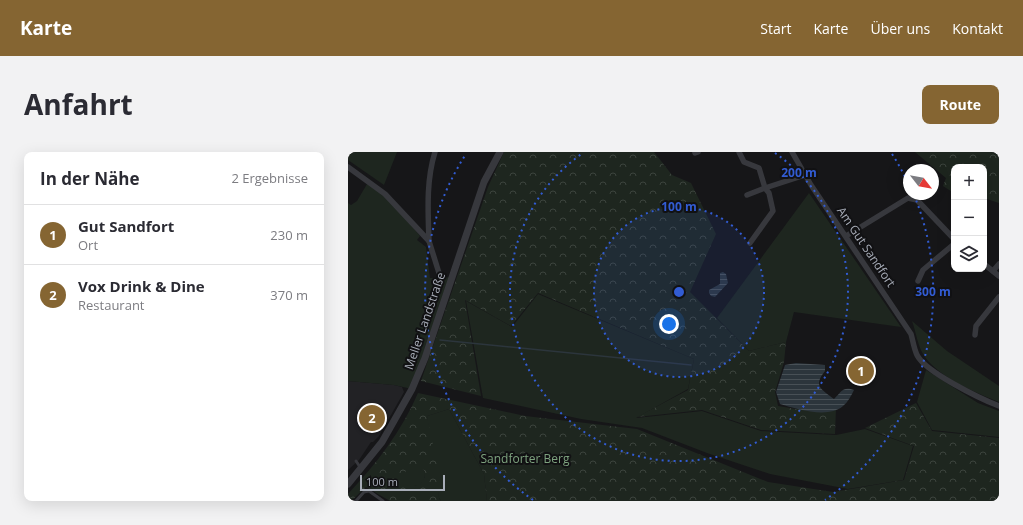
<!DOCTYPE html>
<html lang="de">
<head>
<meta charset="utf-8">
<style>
	:root { --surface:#fff; --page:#f2f2f3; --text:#2b2b33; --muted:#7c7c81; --line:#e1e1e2; --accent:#856532 }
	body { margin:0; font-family:"Open Sans",sans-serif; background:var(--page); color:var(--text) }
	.controls { position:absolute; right:12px; top:12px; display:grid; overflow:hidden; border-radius:8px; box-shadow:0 4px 16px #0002 }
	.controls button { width:36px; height:36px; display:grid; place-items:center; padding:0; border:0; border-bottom:1px solid var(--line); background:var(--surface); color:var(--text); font:20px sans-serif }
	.compass { position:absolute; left:555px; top:12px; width:36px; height:36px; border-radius:50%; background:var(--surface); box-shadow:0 4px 16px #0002; rotate:121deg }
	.scale { position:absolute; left:12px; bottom:10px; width:85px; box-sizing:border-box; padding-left:4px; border:2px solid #a8adb8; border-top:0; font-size:11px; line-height:14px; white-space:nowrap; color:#a8adb8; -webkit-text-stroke:3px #111113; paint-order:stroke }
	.you { position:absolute; left:321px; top:172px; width:14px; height:14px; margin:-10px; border:3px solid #fff; border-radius:50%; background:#1a73e8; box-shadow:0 0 0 6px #1a73e833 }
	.badge { display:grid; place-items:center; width:26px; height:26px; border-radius:50%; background:var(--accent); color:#fff; font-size:13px; font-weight:700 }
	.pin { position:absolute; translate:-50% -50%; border:2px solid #fff; box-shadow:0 1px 4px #0006 }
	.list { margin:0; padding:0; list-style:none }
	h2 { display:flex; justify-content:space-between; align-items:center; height:52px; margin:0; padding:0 16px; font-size:17px }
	h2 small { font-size:13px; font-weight:400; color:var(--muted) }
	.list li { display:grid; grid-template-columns:26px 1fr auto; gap:12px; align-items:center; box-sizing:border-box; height:60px; padding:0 16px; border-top:1px solid var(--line) }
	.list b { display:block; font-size:15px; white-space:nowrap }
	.list p { margin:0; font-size:13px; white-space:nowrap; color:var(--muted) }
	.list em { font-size:13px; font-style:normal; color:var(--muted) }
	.icon { flex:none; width:22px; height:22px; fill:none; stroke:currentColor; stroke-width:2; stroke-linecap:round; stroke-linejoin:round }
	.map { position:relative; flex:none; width:651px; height:349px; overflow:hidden; border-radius:8px }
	header { display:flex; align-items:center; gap:24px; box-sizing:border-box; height:56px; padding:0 20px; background:var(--accent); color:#fff }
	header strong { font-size:19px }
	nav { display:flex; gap:22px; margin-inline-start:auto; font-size:14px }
	.intro { display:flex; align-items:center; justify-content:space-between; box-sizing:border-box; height:96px; padding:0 24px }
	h1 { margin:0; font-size:28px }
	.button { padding:10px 18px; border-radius:8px; background:var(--accent); color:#fff; font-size:14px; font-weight:700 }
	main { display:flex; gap:24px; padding:0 24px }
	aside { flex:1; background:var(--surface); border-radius:8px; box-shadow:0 4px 16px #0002 }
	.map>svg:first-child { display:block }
	.built { fill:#222225 }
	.grass { fill:#1e261f }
	.forest { fill:url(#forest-crowns); fill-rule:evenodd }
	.water { fill:url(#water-rules) }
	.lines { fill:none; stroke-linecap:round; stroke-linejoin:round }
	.stream { stroke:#2c353c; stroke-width:1.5 }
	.service { stroke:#37383d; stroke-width:3 }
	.minor { stroke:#37383d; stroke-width:5.5 }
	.tertiary { stroke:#37383d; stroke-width:7 }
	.ring { fill:none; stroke:#325cd3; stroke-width:2; stroke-dasharray:2 4 }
	.labels { text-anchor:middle; stroke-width:4; stroke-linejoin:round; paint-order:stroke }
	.street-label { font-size:12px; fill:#a8adb8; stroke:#111113 }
	.park-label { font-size:12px; fill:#7ea37f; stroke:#111113 }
	.centre { fill:#325cd3; stroke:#111113; stroke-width:2 }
	.ring-label { font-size:12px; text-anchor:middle; font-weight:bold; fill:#325cd3; stroke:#111113; stroke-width:4; stroke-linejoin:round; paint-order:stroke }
</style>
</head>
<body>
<header>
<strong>Karte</strong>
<nav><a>Start</a><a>Karte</a><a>Über uns</a><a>Kontakt</a></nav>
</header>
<div class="intro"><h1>Anfahrt</h1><a class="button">Route</a></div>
<main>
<aside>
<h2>In der Nähe<small>2 Ergebnisse</small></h2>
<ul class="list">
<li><span class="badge">1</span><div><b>Gut Sandfort</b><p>Ort</p></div><em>230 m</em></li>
<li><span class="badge">2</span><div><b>Vox Drink &amp; Dine</b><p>Restaurant</p></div><em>370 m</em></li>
</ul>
</aside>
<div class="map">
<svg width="651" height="349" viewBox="0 0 651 349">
	<defs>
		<pattern id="forest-crowns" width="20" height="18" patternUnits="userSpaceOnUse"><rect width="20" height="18" fill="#1e261f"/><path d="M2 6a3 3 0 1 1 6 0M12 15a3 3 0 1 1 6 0" fill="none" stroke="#3c433d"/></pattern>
		<pattern id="water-rules" width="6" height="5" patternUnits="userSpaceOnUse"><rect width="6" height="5" fill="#2c353c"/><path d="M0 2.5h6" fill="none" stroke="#485056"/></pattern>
	</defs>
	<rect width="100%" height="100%" fill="#161618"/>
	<path class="built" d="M 0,229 L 46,233 L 54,235 L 56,240 L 31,284 L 25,290 L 23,290 L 11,308 L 0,318 Z"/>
	<g class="grass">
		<path d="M 0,0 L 49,0 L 36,33 L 0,8 Z"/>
		<path d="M 19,32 L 37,42 L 72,84 L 69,88 L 78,95 L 82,126 L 105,125 L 64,237 L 46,233 L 0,229 L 0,51 L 3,53 L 9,49 Z"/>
		<path d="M 461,41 L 553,175 L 446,160 L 438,190 L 401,199 L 369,166 Z"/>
		<path d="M 190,142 L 346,207 L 340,237 L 288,266 L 354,259 L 413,279 L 488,283 L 517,277 L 565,294 L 555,328 L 500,337 L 422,322 L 359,301 L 294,276 L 233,267 L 135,246 L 118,149 L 164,175 Z"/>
		<path d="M 564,169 L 599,199 L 651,234 L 651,250 C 628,241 591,225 577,205 C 570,196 568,180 564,169 Z"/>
		<path d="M 578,218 L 630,251 L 651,259 L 651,285 L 584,278 L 569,250 Z"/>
		<path d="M 101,257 L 136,322 L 139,349 L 93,349 L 91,346 L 79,264 Z"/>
		<circle cx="66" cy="323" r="11"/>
	</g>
	<g class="forest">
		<path d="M 156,0 L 306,0 L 324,23 L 343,31 L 368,82 L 342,140 L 401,199 L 438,190 L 436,210 L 427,240 L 430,254 L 448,257 L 488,255 L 487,282 L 413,278 L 354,258 L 289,265 L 340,238 L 346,207 L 190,141 L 163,174 L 117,148 L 133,244 L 73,229 L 140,35 Z"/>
		<path d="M 567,0 L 651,0 L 651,51 L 636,46 L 636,15 L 606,15 L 606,41 L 595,34 L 598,26 Z"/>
		<path d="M 70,241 L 177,264 L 289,277 L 420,330 L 485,340 L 556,328 L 566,294 L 517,276 L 568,251 L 584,279 L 651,286 L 651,349 L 139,349 L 136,322 L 101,257 L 79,264 L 89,311 L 91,346 L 93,349 L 42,349 L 18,335 L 3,349 L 0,349 L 0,342 C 28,312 54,279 70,241 ZM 68,313 L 76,318 L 77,325 L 73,331 L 67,334 L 60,331 L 56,322 L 61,314 Z"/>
	</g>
	<g class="water">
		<path d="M 375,120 L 378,122 L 380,131 L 367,145 L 363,144 L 361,141 L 361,138 L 372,132 L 372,121 Z"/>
		<path d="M 448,211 L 477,213 L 477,219 C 465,234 473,237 486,247 C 493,240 495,234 506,238 C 503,244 500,250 495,254 C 480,267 449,257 432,252 L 428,240 L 437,213 Z"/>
	</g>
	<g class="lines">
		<path class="stream" d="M 92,188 L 343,213"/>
		<g class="service">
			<path d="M 8,309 L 12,315"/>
			<path d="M 8,349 L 16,340 L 21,339 L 35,349"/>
		</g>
		<g class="minor">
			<path d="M 391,0 L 396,10 L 411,16 L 417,36 L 399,43"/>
			<path d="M 444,0 L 463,33 L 563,182 C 565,189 566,197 569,203 C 577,220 633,247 651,254"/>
			<path d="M 347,1 L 350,0"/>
			<path d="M 0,15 L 37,42 L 81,89 L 91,121"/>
			<path d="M 498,84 L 560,46 L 569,48 L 606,87"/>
			<path d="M 81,89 C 80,59 78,29 87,0"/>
			<path d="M 402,91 L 425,59 L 421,41 L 417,36 L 457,23"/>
			<path d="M 636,112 L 651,124"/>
			<path d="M 645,119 L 651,112"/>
			<path d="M 570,129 L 575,118 L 606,92"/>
			<path d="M 627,183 L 628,174 L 651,145"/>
		</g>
		<path class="tertiary" d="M 0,332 L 34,290 L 64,237 L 77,206 L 136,30 L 152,0"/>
	</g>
	<circle cx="331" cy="140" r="85" fill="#325cd3" fill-opacity=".12"/>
	<g class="ring">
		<circle cx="331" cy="140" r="85"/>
		<path d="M427 1A169 169 0 1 1 235 1"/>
		<path d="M185 348A254 254 0 0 1 118 2M544 2A254 254 0 0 1 560 31M566 43A254 254 0 0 1 477 348"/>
	</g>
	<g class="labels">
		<g class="street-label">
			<text transform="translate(518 95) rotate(56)" y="4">Am Gut Sandfort</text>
			<text transform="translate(77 169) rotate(-71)" y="4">Meller Landstraße</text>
		</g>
		<g class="park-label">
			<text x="177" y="311">Sandforter Berg</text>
		</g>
	</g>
	<circle cx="331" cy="140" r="6" class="centre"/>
	<g class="ring-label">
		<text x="451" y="25">200 m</text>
		<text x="331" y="59">100 m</text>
		<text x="585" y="144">300 m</text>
	</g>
</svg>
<div class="controls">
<button>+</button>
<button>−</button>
<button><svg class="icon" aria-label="layers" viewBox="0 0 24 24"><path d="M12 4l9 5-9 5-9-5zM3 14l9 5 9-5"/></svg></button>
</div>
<svg class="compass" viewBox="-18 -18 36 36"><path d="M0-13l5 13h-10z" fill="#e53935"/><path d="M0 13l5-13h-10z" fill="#7c7c81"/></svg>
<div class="scale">100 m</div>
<div class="you"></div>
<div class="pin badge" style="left:513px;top:219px">1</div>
<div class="pin badge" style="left:24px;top:266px">2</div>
</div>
</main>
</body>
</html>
